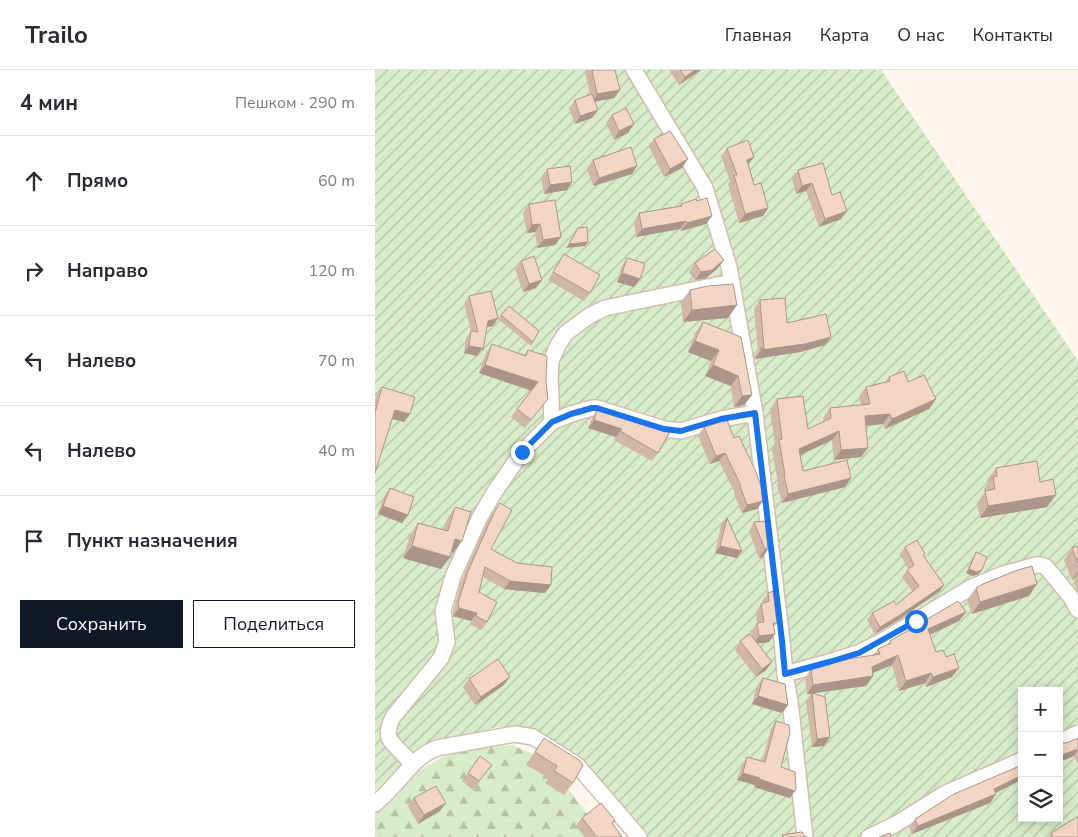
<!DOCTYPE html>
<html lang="ru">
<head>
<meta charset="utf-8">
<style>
	:root { --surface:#fff; --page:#f7f7f7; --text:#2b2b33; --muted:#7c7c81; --line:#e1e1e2; --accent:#111827 }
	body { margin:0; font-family:"Nunito Sans",sans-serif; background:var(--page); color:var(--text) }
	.controls { position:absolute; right:15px; bottom:15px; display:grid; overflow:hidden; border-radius:0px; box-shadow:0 2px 12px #0003 }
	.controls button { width:45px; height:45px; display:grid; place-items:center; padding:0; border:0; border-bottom:1px solid var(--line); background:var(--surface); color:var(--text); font:25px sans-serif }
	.stop { position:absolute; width:15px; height:15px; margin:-11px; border:4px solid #1a73e8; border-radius:50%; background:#fff }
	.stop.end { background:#1a73e8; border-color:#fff; box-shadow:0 1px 5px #0008 }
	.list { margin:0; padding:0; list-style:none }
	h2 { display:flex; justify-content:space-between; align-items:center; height:65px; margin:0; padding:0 20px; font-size:21px }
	h2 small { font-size:16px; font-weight:400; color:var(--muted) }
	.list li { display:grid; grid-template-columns:32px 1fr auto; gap:15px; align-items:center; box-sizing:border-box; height:90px; padding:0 20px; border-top:1px solid var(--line) }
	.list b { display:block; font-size:19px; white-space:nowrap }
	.list em { font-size:16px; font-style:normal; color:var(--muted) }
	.actions { display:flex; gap:10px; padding:15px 20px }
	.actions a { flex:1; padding:11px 0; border:1px solid var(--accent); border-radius:0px; text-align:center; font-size:18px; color:var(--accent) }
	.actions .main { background:var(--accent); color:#fff }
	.icon { flex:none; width:28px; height:28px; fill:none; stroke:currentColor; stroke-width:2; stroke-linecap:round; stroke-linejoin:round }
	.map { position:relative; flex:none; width:703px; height:767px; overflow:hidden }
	header { display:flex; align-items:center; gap:30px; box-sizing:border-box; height:70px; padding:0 25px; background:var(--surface); border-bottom:1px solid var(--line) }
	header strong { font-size:24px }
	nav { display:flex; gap:28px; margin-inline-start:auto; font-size:18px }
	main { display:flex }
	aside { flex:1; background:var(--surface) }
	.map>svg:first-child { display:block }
	.forest { fill:url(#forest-firs) }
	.garden { fill:url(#garden-furrows); fill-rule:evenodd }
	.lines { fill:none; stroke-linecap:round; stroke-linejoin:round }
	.minor-casing { stroke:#d1beb0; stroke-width:18 }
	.path { stroke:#d9b8a5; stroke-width:2.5; stroke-dasharray:1 4; stroke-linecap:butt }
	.minor { stroke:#fff; stroke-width:15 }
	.wall { fill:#d1b7a8 }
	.shaded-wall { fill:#aa9588 }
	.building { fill:#f3d5c3; stroke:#aa9588 }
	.route { stroke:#1a73e8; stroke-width:6 }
</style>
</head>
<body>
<header>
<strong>Trailo</strong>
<nav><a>Главная</a><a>Карта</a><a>О нас</a><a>Контакты</a></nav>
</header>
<main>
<aside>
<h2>4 мин<small>Пешком · 290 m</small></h2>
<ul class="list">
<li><svg class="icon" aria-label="ahead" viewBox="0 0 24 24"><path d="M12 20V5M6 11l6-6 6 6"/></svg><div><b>Прямо</b></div><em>60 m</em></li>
<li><svg class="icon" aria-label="right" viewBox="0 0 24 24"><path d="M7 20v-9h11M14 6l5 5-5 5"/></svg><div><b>Направо</b></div><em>120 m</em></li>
<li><svg class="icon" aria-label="left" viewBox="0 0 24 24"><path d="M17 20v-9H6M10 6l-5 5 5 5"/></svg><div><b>Налево</b></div><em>70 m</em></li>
<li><svg class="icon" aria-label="left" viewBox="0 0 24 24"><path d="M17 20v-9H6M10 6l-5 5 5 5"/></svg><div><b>Налево</b></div><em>40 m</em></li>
<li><svg class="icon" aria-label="arrive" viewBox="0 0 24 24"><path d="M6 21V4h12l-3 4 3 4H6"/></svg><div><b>Пункт назначения</b></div></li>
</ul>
<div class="actions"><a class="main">Сохранить</a><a>Поделиться</a></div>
</aside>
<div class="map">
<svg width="703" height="767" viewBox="0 0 703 767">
	<defs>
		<pattern id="forest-firs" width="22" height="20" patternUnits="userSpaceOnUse" patternTransform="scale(1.25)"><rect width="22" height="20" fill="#d8ecc9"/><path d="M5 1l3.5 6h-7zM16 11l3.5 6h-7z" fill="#b4c2a5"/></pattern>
		<pattern id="garden-furrows" width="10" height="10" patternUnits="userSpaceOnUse" patternTransform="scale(1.25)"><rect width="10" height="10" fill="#d8ecc9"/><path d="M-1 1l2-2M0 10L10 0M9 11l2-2" fill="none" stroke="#b4c2a5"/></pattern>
	</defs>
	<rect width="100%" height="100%" fill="#fdf6ec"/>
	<path class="forest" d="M 137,675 L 170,689 L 230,767 L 0,767 L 0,741 L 32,707 L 78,682 Z"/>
	<path class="garden" d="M 0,0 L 506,0 L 703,291 L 703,767 L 261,767 L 201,688 L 155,659 L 122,657 L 54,677 L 0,728 ZM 647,621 L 684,621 L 684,748 L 647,748 Z"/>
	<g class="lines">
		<g class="minor-casing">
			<g id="minor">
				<path d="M 259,0 L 330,118 L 354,197 L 380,343 L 407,571 L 410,604 L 415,631 L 430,767"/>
				<path d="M 177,352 L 175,306 L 176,291 L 183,275 L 191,263 L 214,246 L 230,238 L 254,233 L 357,212"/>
				<path d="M 410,604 L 454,592 L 483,583 L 509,570 L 595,518 L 628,504 L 661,495 L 666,495 L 671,497 L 695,526 L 703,540"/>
				<path d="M 684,672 L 703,663"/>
				<path d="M 37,693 C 32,688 17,674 14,668 C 12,661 15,653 18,647 L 66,588 L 72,572 L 68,541 L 78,506 L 105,447 L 119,423 L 147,382 L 177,352 L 196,344 L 217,338 L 222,338 L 289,359 L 306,361 L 346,349 L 380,343"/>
				<path d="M 0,734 C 7,728 14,721 20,714 C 34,699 42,686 62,678 L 140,664 L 158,667 L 202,695 L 264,767"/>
				<path d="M 494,767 L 521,754 L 569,724 L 647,690"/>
			</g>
		</g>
		<path class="path" d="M 0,755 L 8,767"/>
		<use href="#minor" class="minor"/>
	</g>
	<g class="wall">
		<path d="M 210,0 L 240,0 L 245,20 L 239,28 L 220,32 L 223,40 L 217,48 L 200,54 L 194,38 L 200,30 L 215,25 Z"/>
		<path d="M 294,0 L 326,0 L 304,15 Z"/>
		<path d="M 237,45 L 259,54 L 253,63 L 239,70 L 231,53 Z"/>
		<path d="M 279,69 L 307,98 L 289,107 L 274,77 Z"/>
		<path d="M 352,78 L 374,95 L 379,115 L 393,138 L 388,146 L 364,153 L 353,114 L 355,111 L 346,86 Z"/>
		<path d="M 218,90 L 262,96 L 257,104 L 218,116 L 212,98 Z"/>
		<path d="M 172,99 L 197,112 L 192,120 L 169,124 L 166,107 Z"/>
		<path d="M 423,100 L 457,125 L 466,149 L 444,157 L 431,121 L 421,124 L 417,108 Z"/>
		<path d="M 322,131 L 337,146 L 331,154 L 306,161 L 305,159 L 261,167 L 259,152 L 264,143 L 304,136 L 306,134 Z"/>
		<path d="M 154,134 L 186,167 L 180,175 L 162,178 L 160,162 L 152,163 L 148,143 Z"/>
		<path d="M 189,184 L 215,223 L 209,231 L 173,210 Z"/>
		<path d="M 252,188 L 259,217 L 242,212 L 247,196 Z"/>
		<path d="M 146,191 L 167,210 L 161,218 L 148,222 L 140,199 Z"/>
		<path d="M 320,193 L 343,198 L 331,208 L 320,210 L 314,202 Z"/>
		<path d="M 315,220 L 353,248 L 308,252 L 306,232 Z"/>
		<path d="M 94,226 L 118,256 L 112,257 L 108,280 L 102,287 L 102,286 L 89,283 L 91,268 L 96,261 L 89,234 Z"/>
		<path d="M 385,230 L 412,253 L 450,275 L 425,282 L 380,289 L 379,286 L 383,281 L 379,239 Z"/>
		<path d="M 126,245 L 158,272 L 156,276 L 123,249 Z"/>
		<path d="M 328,252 L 377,325 L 369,335 L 359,337 L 356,316 L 330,306 L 336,291 L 313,282 L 320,263 Z"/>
		<path d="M 117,274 L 149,285 L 153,280 L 171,312 L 173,329 L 150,358 L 136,347 L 156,320 L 104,303 L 111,283 Z"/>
		<path d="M 514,307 L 533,312 L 561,329 L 554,339 L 510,359 L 508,354 L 491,356 L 486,387 L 459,390 L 457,370 L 425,385 L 428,401 L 476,408 L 470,417 L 407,433 L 402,415 L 403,413 L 397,379 L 400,376 L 395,339 L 402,329 L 433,359 L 449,352 L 448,348 L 455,338 L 486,335 L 484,326 L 491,317 L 510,312 Z"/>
		<path d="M 7,317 L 35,344 L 29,352 L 17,349 L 0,403 L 0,331 L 1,326 Z"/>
		<path d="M 222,340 L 283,383 L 277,391 L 239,370 L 241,367 L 213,358 L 217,348 Z"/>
		<path d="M 352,350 L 382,439 L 367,443 L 359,424 L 360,423 L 344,391 L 335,394 L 323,366 L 329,357 Z"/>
		<path d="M 621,398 L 665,412 L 672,437 L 605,448 L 602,433 L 610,422 L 609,419 L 613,414 L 612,410 Z"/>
		<path d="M 15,418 L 33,445 L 27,453 L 3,444 L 9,427 Z"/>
		<path d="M 125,433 L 116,479 L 176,515 L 170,523 L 129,519 L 108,507 L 104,522 L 112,552 L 106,560 L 95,554 L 96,551 L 78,546 L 78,542 L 87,509 L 113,451 Z"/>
		<path d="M 80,437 L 78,483 L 76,482 L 75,487 L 66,499 L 28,488 L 35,465 L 43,453 L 68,460 L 72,449 Z"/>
		<path d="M 352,448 L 362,488 L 340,483 L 346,455 Z"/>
		<path d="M 379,452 L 393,479 L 388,487 L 384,488 L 374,461 Z"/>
		<path d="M 703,476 L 703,522 L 701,519 L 699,509 L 697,510 L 689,490 L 697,478 Z"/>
		<path d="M 530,477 L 549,486 L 564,522 L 517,554 L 500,564 L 492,550 L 497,543 L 521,535 L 537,521 L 527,507 L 533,499 L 525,484 Z"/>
		<path d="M 601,482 L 604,504 L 598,506 L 591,503 L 598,487 Z"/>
		<path d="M 601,518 L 654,526 L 597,544 L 592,530 Z"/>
		<path d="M 393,523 L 402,553 L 399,557 L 394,572 L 383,573 L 397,592 L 391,600 L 381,607 L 360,580 L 365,571 L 377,566 L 376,562 L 382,553 L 381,542 L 386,534 L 388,533 L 387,531 Z"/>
		<path d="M 591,542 L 584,551 L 555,565 L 561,582 L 577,607 L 551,617 L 550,613 L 524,621 L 517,595 L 498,603 L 498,606 L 491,616 L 439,623 L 455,667 L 449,676 L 437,677 L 431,631 L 436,624 L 432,624 L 430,608 L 436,599 L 499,585 L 503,579 L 512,575 L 515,571 Z"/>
		<path d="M 388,608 L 413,635 L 407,643 L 377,634 L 382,616 Z"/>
		<path d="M 94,609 L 129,615 L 100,635 L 88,617 Z"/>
		<path d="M 401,651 L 406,697 L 415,728 L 379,717 L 380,715 L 362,710 L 367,695 L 372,687 L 387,691 L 396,659 Z"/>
		<path d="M 169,668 L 198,713 L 189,725 L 170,713 L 174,708 L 151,695 Z"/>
		<path d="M 703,668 L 703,692 L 702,693 L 699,686 L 684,692 L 684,672 L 690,673 L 694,672 Z"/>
		<path d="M 117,695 L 98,720 L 87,711 L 93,703 Z"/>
		<path d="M 647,695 L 647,711 L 646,710 L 620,723 L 621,724 L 615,733 L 537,764 L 534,757 L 540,749 Z"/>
		<path d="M 39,728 L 65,741 L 43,754 L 33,736 Z"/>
		<path d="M 207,748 L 240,750 L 238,754 L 247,767 L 210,767 L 201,756 Z"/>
		<path d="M 676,763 L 703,767 L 673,767 Z"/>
	</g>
	<g class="shaded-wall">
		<path d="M 320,0 L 326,0 L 304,15 L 310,7 Z"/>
		<path d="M 245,20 L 239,28 L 217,32 L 222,24 Z"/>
		<path d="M 223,40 L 217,48 L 200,54 L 205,46 Z"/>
		<path d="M 259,54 L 253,63 L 239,70 L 244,61 Z"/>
		<path d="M 379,87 L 373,95 L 372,90 Z"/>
		<path d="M 313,89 L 307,98 L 289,107 L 295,99 Z"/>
		<path d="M 262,96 L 257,104 L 218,116 L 224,108 Z"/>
		<path d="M 197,112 L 192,120 L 169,124 L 175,115 Z"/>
		<path d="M 437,113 L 431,121 L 421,124 L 427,116 Z"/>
		<path d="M 393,138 L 388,146 L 364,153 L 370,144 Z"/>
		<path d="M 472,141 L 466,149 L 444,157 L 450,149 Z"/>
		<path d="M 337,146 L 331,154 L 306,161 L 312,153 Z"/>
		<path d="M 311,151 L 305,159 L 261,167 L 267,159 Z"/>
		<path d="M 165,154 L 160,162 L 152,163 L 157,155 Z"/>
		<path d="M 186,167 L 180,175 L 162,178 L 168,170 Z"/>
		<path d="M 213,172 L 210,176 L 191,178 L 194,174 Z"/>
		<path d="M 349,190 L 343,198 L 331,208 L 320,210 L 326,202 Z"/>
		<path d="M 247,203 L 265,209 L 259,217 L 242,212 Z"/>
		<path d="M 167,210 L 161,218 L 148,222 L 154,214 Z"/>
		<path d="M 362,235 L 353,248 L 308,252 L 317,240 Z"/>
		<path d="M 123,248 L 118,256 L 108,258 L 113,251 Z"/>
		<path d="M 456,267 L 450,275 L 425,282 L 380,289 L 386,280 Z"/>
		<path d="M 320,271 L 344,280 L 336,291 L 313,282 Z"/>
		<path d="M 94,276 L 107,278 L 102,286 L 89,283 Z"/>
		<path d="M 110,295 L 163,312 L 157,321 L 104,303 Z"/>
		<path d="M 338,295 L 363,306 L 356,316 L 330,306 Z"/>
		<path d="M 377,325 L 369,335 L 359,337 L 367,326 Z"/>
		<path d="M 561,329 L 554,339 L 510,359 L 517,349 Z"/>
		<path d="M 20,340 L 35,344 L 29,352 L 14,348 Z"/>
		<path d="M 515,344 L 508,354 L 483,356 L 490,346 Z"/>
		<path d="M 219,350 L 247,359 L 241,367 L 213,358 Z"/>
		<path d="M 464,361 L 457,370 L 417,389 L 424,379 Z"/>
		<path d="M 493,378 L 486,387 L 459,390 L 466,380 Z"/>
		<path d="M 350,383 L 344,391 L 335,394 L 341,386 Z"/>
		<path d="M 476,408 L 470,417 L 407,433 L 413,424 Z"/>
		<path d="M 681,425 L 672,437 L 605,448 L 613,436 Z"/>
		<path d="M 388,431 L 382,439 L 367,443 L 372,435 Z"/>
		<path d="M 8,436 L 33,445 L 27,453 L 3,444 Z"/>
		<path d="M 80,469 L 87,471 L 78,483 L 72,481 Z"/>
		<path d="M 37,476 L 75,487 L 66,499 L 28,488 Z"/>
		<path d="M 345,476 L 367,481 L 362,488 L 340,483 Z"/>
		<path d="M 390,479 L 393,479 L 388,487 L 384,488 Z"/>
		<path d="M 594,499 L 607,500 L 604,504 L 598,506 L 591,503 Z"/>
		<path d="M 703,501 L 703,503 L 699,509 L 697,510 Z"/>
		<path d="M 135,511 L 176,515 L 170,523 L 129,519 Z"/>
		<path d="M 662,514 L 654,526 L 597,544 L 605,532 Z"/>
		<path d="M 569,515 L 564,522 L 517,554 L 500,564 L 505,557 Z"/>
		<path d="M 84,538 L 102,543 L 96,551 L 78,546 Z"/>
		<path d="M 591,542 L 584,551 L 546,569 L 553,559 Z"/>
		<path d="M 400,564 L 394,572 L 378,574 L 384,566 Z"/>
		<path d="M 523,585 L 517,595 L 490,606 L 497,597 Z"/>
		<path d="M 397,592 L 391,600 L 381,607 L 387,599 Z"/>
		<path d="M 584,598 L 577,607 L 551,617 L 558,607 Z"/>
		<path d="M 556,603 L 550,613 L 524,621 L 531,611 Z"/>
		<path d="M 498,606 L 491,616 L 432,624 L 438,615 Z"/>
		<path d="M 135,607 L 129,615 L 100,635 L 106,627 Z"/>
		<path d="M 383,626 L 413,635 L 407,643 L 377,634 Z"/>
		<path d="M 455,667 L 449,676 L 437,677 L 442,669 Z"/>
		<path d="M 703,679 L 703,680 L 699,686 L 684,692 L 684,686 Z"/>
		<path d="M 368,703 L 385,708 L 380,715 L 362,710 Z"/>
		<path d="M 647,705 L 646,710 L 613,727 L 619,719 Z"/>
		<path d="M 384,709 L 420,721 L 415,728 L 379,717 Z"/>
		<path d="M 621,724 L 615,733 L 537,764 L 543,756 Z"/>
		<path d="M 71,733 L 65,741 L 43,754 L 49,745 Z"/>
	</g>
	<g class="building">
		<path d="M 217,0 L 240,0 L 245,20 L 222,24 Z"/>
		<path d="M 305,0 L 320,0 L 310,7 Z"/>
		<path d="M 217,24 L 223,40 L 205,46 L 200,30 Z"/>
		<path d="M 251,38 L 259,54 L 244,61 L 237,45 Z"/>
		<path d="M 295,61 L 313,89 L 295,99 L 279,69 Z"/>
		<path d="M 373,70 L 379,87 L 372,90 L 379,115 L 386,113 L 393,138 L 370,144 L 359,105 L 362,105 L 352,78 Z"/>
		<path d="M 256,77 L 262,96 L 224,108 L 218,90 Z"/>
		<path d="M 448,93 L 457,125 L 465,122 L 472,141 L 450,149 L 437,113 L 427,116 L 423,100 Z"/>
		<path d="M 195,96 L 197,112 L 175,115 L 172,99 Z"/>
		<path d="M 332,128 L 337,146 L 312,153 L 311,151 L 267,159 L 264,143 L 307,136 L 306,134 L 321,129 L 322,131 Z"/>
		<path d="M 180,130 L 186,167 L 168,170 L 165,154 L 157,155 L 154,134 Z"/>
		<path d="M 212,157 L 213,172 L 194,174 L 203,158 Z"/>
		<path d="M 340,179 L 349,190 L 337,200 L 326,202 L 320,193 Z"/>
		<path d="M 189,184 L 225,205 L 215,223 L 178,202 Z"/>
		<path d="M 159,186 L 167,210 L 154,214 L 146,191 Z"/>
		<path d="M 252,188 L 269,193 L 269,198 L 265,209 L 247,203 Z"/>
		<path d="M 358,214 L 362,235 L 317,240 L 315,220 L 333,216 Z"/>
		<path d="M 116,221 L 123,248 L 113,251 L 108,280 L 107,278 L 94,276 L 96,261 L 103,262 L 94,226 Z"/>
		<path d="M 410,228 L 412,253 L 451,244 L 456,267 L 430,274 L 386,280 L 385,278 L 389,279 L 385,230 Z"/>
		<path d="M 134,236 L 164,261 L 158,272 L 126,245 Z"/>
		<path d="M 328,252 L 366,267 L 377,325 L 367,326 L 363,306 L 338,295 L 344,280 L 320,271 Z"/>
		<path d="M 117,274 L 151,286 L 153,280 L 172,286 L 171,312 L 173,329 L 156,350 L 142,339 L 163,312 L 110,295 Z"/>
		<path d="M 529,301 L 533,312 L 549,305 L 561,329 L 517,349 L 515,344 L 490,346 L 493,378 L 466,380 L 464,361 L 424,379 L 428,401 L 472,390 L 476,408 L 413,424 L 409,405 L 410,405 L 404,370 L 407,369 L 402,329 L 428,326 L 433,359 L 456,348 L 455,338 L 495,334 L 491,317 L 515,311 L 514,307 Z"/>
		<path d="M 7,317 L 40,327 L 35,344 L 20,340 L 0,403 L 0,343 Z"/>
		<path d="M 226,339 L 262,350 L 273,356 L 274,354 L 296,360 L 283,383 L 245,361 L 247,359 L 219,350 L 222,340 Z"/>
		<path d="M 352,350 L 359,368 L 364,366 L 381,402 L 386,416 L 388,431 L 372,435 L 365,416 L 366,416 L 350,383 L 341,386 L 329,357 Z"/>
		<path d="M 662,391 L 665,412 L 678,409 L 681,425 L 613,436 L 610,421 L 620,419 L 618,407 L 622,406 L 621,398 Z"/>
		<path d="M 15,418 L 39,427 L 33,445 L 8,436 Z"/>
		<path d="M 125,433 L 137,440 L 116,479 L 142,493 L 177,497 L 176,515 L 135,511 L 110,497 L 104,522 L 122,532 L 112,552 L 101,546 L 102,543 L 84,538 L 83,533 L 93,501 L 119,443 Z"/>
		<path d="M 80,437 L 96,442 L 87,471 L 80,469 L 75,487 L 37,476 L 43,453 L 73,461 Z"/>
		<path d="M 352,448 L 367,481 L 345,476 Z"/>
		<path d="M 390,451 L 393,479 L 390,479 L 379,452 Z"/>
		<path d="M 542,470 L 550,484 L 548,485 L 569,515 L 522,547 L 505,557 L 497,543 L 519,531 L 521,535 L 544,516 L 532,500 L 539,495 L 530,477 Z"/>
		<path d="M 703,476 L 703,493 L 697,478 Z"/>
		<path d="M 601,482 L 612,487 L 607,500 L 601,502 L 594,499 Z"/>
		<path d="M 657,496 L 662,514 L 605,532 L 601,518 L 608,514 L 640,501 Z"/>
		<path d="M 398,521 L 402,553 L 398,553 L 400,564 L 384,566 L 382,553 L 389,552 L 386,534 L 394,531 L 393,523 Z"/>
		<path d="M 583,531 L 591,542 L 553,559 L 561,582 L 568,580 L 571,587 L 579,584 L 584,598 L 558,607 L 556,603 L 531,611 L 523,585 L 497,597 L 498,606 L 438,615 L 436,599 L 473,589 L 505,584 L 503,579 L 516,573 L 515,571 Z"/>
		<path d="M 375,564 L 397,592 L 387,599 L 365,571 Z"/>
		<path d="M 123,589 L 135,607 L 106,627 L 94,609 Z"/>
		<path d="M 388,608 L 410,614 L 413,635 L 383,626 Z"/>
		<path d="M 437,623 L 450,627 L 455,667 L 442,669 Z"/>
		<path d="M 401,651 L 414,655 L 415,663 L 406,697 L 420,702 L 421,718 L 420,721 L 384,709 L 385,708 L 368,703 L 372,687 L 390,692 Z"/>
		<path d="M 169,668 L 204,690 L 208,695 L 198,713 L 179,701 L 182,696 L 160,682 Z"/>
		<path d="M 703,668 L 703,679 L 684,686 L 684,672 L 690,673 L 694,672 Z"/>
		<path d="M 105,686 L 117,695 L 104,711 L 93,703 Z"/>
		<path d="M 647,695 L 647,705 L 619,719 L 621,724 L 543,756 L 540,749 L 579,724 Z"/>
		<path d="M 61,716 L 71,733 L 49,745 L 39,728 Z"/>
		<path d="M 226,733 L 240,750 L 237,753 L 247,767 L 222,767 L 207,748 Z"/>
		<path d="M 703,746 L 703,767 L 678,767 L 676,763 Z"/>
		<path d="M 427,762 L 429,765 L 432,767 L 408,767 L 407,765 Z"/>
		<path d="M 515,763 L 516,767 L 504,767 Z"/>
	</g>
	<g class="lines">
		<path class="route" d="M 147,382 L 177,352 L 196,344 L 217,338 L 222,338 L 289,359 L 306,361 L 346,349 L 380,343 L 407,571 L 410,604 L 454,592 L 484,583 L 541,551"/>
	</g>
</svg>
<div class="controls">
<button>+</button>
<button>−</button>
<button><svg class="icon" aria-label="layers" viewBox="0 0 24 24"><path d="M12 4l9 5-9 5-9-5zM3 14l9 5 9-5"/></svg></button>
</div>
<div class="stop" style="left:541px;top:551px"></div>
<div class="stop end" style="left:147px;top:382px"></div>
</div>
</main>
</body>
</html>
